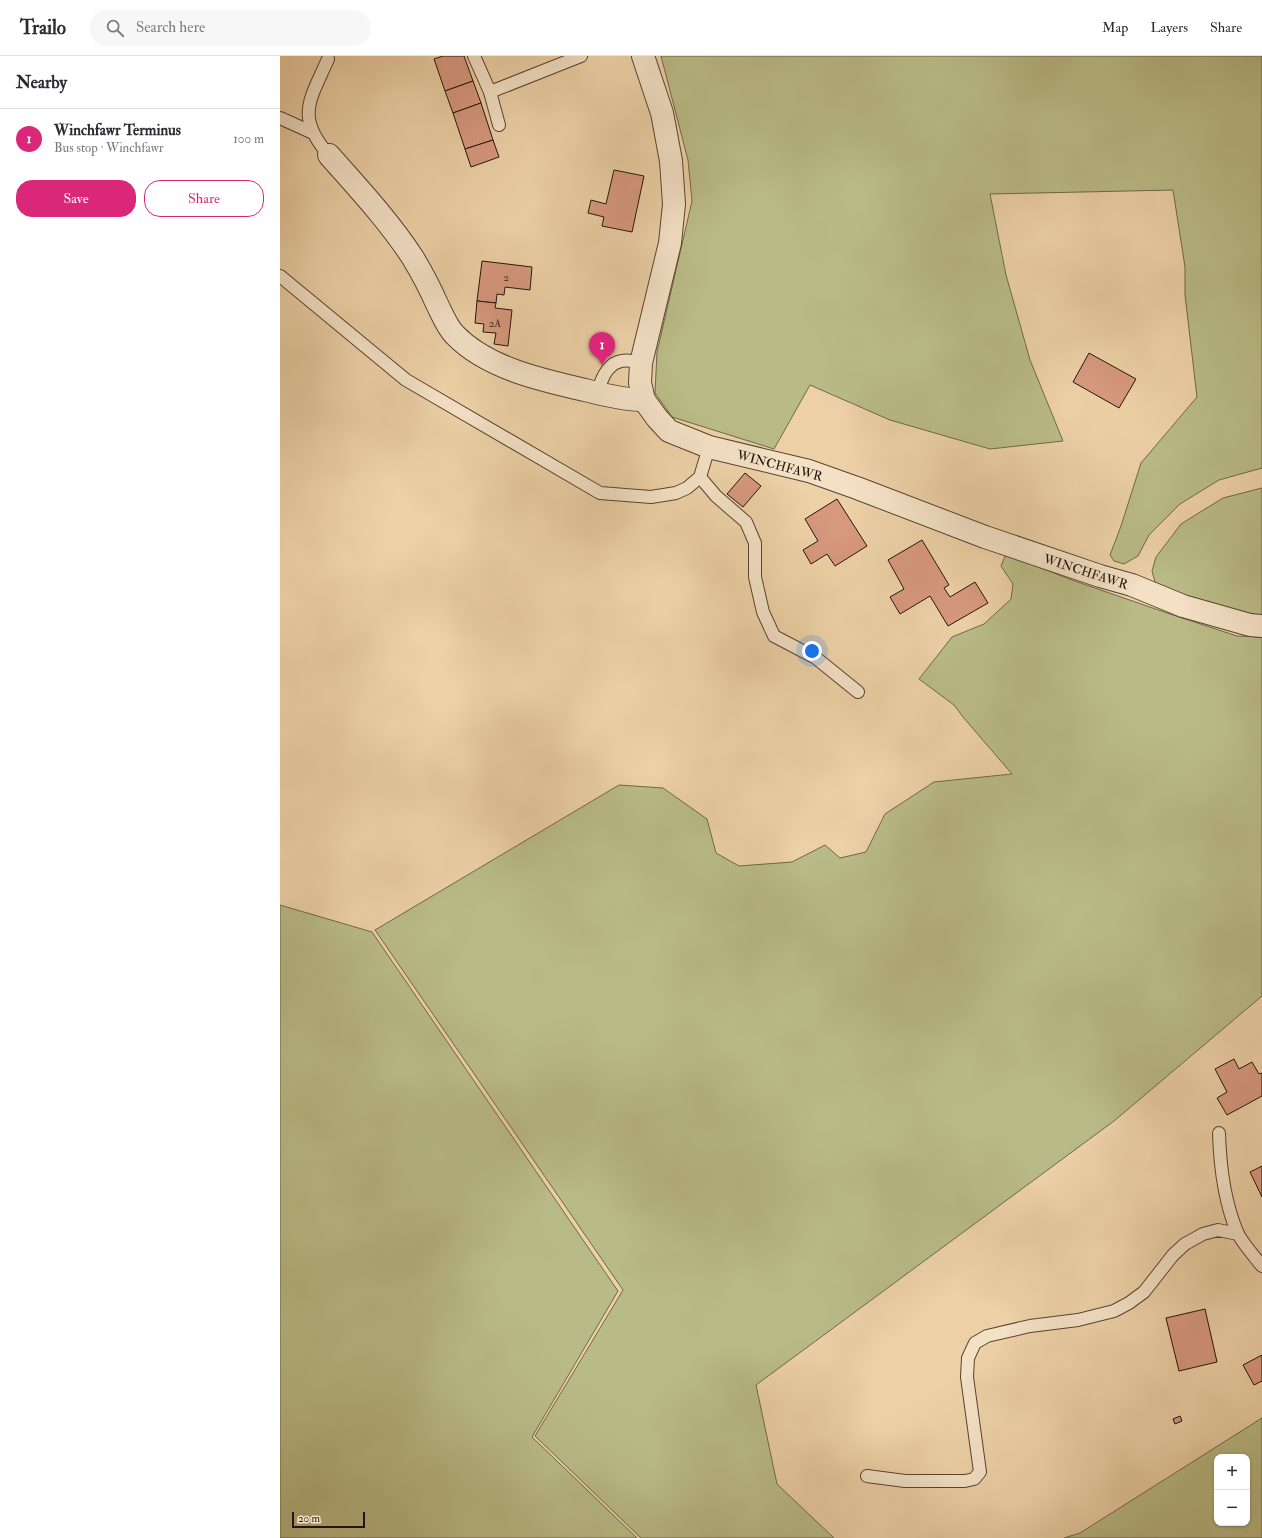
<!DOCTYPE html>
<html lang="en">
<head>
<meta charset="utf-8">
<style>
	:root { --surface:#fff; --page:#f7f7f7; --text:#2b2b33; --muted:#7c7c81; --line:#e1e1e2; --accent:#db2777 }
	body { margin:0; font-family:"IM FELL Double Pica",serif; background:var(--page); color:var(--text) }
	.controls { position:absolute; right:12px; bottom:12px; display:grid; overflow:hidden; border-radius:8px; box-shadow:0 1px 3px #0004 }
	.controls button { width:36px; height:36px; display:grid; place-items:center; padding:0; border:0; border-bottom:1px solid var(--line); background:var(--surface); color:var(--text); font:20px sans-serif }
	.scale { position:absolute; left:12px; bottom:10px; width:73px; box-sizing:border-box; padding-left:4px; border:2px solid #24160b; border-top:0; font-size:11px; line-height:14px; white-space:nowrap; color:#24160b; -webkit-text-stroke:3px #f3e0c5; paint-order:stroke }
	.you { position:absolute; left:532px; top:595px; width:14px; height:14px; margin:-10px; border:3px solid #fff; border-radius:50%; background:#1a73e8; box-shadow:0 0 0 6px #1a73e833 }
	.badge { display:grid; place-items:center; width:26px; height:26px; border-radius:50%; background:var(--accent); color:#fff; font-size:13px; font-weight:700 }
	.pin { position:absolute; translate:-50% -33px; filter:drop-shadow(0 1px 2px #0008) }
	.pin::after { content:''; position:absolute; top:21px; width:14px; height:12px; background:inherit; clip-path:polygon(0 0,100% 0,50% 100%) }
	.list { margin:0; padding:0; list-style:none }
	h2 { display:flex; justify-content:space-between; align-items:center; height:52px; margin:0; padding:0 16px; font-size:17px }
	h2 small { font-size:13px; font-weight:400; color:var(--muted) }
	.list li { display:grid; grid-template-columns:26px 1fr auto; gap:12px; align-items:center; box-sizing:border-box; height:60px; padding:0 16px; border-top:1px solid var(--line) }
	.list b { display:block; font-size:15px; white-space:nowrap }
	.list p { margin:0; font-size:13px; white-space:nowrap; color:var(--muted) }
	.list em { font-size:13px; font-style:normal; color:var(--muted) }
	.actions { display:flex; gap:8px; padding:12px 16px }
	.actions a { flex:1; padding:9px 0; border:1px solid var(--accent); border-radius:16px; text-align:center; font-size:14px; color:var(--accent) }
	.actions .main { background:var(--accent); color:#fff }
	.icon { flex:none; width:22px; height:22px; fill:none; stroke:currentColor; stroke-width:2; stroke-linecap:round; stroke-linejoin:round }
	.map { position:relative; flex:none; width:982px; height:1482px; overflow:hidden }
	header { display:flex; align-items:center; gap:24px; box-sizing:border-box; height:56px; padding:0 20px; background:var(--surface); border-bottom:1px solid var(--line) }
	header strong { font-size:19px }
	nav { display:flex; gap:22px; margin-inline-start:auto; font-size:14px }
	.search { width:280px; height:36px; background:var(--page); display:flex; align-items:center; gap:10px; box-sizing:border-box; padding:0 14px; border-radius:16px; color:var(--muted); font-size:15px }
	main { display:flex }
	aside { flex:1; background:var(--surface) }
	.map>svg:first-child { display:block }
	.green { fill:#b9bb86; stroke:#6e6848; fill-rule:evenodd }
	.building { fill:#d7987e; stroke:#24160b }
	.lines { fill:none; stroke-linecap:round; stroke-linejoin:round }
	.lane-casing { stroke:#564432; stroke-width:14 }
	.street-casing { stroke:#564432; stroke-width:24 }
	.lane { stroke:#f3e0c5; stroke-width:12 }
	.street { stroke:#f3e0c5; stroke-width:22 }
	.labels { text-anchor:middle; stroke-width:3.5; stroke-linejoin:round; paint-order:stroke }
	.number-label { font-size:11px; fill:#513628 }
	.street-label { font-size:13px; fill:#24160b; stroke:#f3e0c5 }
</style>
</head>
<body>
<header>
<strong>Trailo</strong>
<div class="search"><svg class="icon" aria-label="search" viewBox="0 0 24 24"><circle cx="10" cy="10" r="6"/><path d="M15 15l6 6"/></svg>Search here</div>
<nav><a>Map</a><a>Layers</a><a>Share</a></nav>
</header>
<main>
<aside>
<h2>Nearby<small></small></h2>
<ul class="list">
<li><span class="badge">1</span><div><b>Winchfawr Terminus</b><p>Bus stop · Winchfawr</p></div><em>100 m</em></li>
</ul>
<div class="actions"><a class="main">Save</a><a>Share</a></div>
</aside>
<div class="map">
<svg width="982" height="1482" viewBox="0 0 982 1482">
	<rect width="100%" height="100%" fill="#edd0a6"/>
	<filter id="stains"><feTurbulence type="fractalNoise" baseFrequency=".005" numOctaves="4"/><feColorMatrix values="0 0 0 0 .2 0 0 0 0 .09 0 0 0 0 .02 0 0 0 .5 -.17"/></filter>
	<radialGradient id="worn" r=".72"><stop offset=".6" stop-color="#630" stop-opacity="0"/><stop offset="1" stop-color="#630" stop-opacity=".3"/></radialGradient>
	<g class="green">
		<path d="M 381,0 L 982,0 L 982,412 L 939,424 L 900,448 L 869,479 L 858,500 L 844,508 L 834,505 L 830,499 L 841,470 L 861,407 L 917,341 L 905,239 L 905,211 L 893,134 L 710,138 L 726,219 L 750,304 L 783,385 L 710,393 L 610,364 L 530,329 L 494,393 L 392,361 L 375,337 L 377,296 L 412,145 L 408,104 Z"/>
		<path d="M 982,432 L 982,560 L 943,552 L 895,537 L 875,526 L 872,515 L 876,501 L 901,468 L 943,442 Z"/>
		<path d="M 726,498 L 789,523 L 890,558 L 957,580 L 982,581 L 982,940 L 834,1065 L 476,1329 L 497,1428 L 554,1482 L 361,1482 L 255,1380 L 343,1234 L 95,874 L 339,729 L 383,732 L 427,763 L 436,797 L 459,810 L 512,806 L 545,789 L 560,802 L 586,796 L 605,758 L 654,726 L 732,718 L 683,661 L 674,649 L 639,623 L 672,581 L 704,568 L 731,543 L 733,528 L 721,510 Z"/>
		<path d="M 0,849 L 92,876 L 338,1235 L 252,1381 L 357,1482 L 0,1482 Z"/>
		<path d="M 982,1362 L 982,1482 L 784,1482 L 800,1477 ZM 937,1401 L 967,1401 L 967,1467 L 937,1467 Z"/>
	</g>
	<g class="building">
		<path d="M 163,0 L 184,0 L 193,25 L 165,35 L 154,3 Z"/>
		<path d="M 193,25 L 201,47 L 173,57 L 165,35 Z"/>
		<path d="M 201,47 L 213,84 L 185,93 L 173,57 Z"/>
		<path d="M 213,84 L 219,101 L 191,111 L 185,93 Z"/>
		<path d="M 334,114 L 364,120 L 352,176 L 322,170 L 324,161 L 308,157 L 311,144 L 326,148 Z"/>
		<path d="M 202,205 L 252,211 L 250,234 L 225,231 L 224,239 L 217,238 L 216,247 L 197,245 Z"/>
		<path d="M 197,245 L 216,247 L 215,252 L 232,254 L 228,290 L 214,288 L 216,277 L 203,276 L 204,268 L 195,267 Z"/>
		<path d="M 809,297 L 856,323 L 839,352 L 793,326 Z"/>
		<path d="M 465,417 L 481,430 L 463,451 L 447,438 Z"/>
		<path d="M 557,443 L 587,490 L 555,510 L 547,498 L 531,508 L 523,494 L 538,485 L 525,463 Z"/>
		<path d="M 642,484 L 669,529 L 664,532 L 670,541 L 695,526 L 708,547 L 668,570 L 650,540 L 620,558 L 610,541 L 624,533 L 608,504 Z"/>
		<path d="M 954,1003 L 959,1013 L 972,1006 L 979,1018 L 982,1017 L 982,1040 L 947,1059 L 937,1042 L 947,1036 L 935,1013 Z"/>
		<path d="M 982,1110 L 982,1141 L 970,1116 Z"/>
		<path d="M 925,1253 L 937,1306 L 899,1315 L 886,1262 Z"/>
		<path d="M 982,1299 L 982,1325 L 974,1329 L 963,1309 Z"/>
		<path d="M 900,1360 L 902,1365 L 895,1368 L 893,1363 Z"/>
	</g>
	<g class="lines">
		<g class="lane-casing">
			<g id="lane">
				<path d="M 194,0 L 210,36 L 219,69"/>
				<path d="M 48,3 C 30,44 15,61 49,99"/>
				<path d="M 210,36 L 301,0"/>
				<path d="M 0,62 L 31,76"/>
				<path d="M 0,220 L 126,324 L 320,437 L 371,441 L 396,437 L 407,432 L 420,421 L 429,391"/>
				<path d="M 318,337 C 320,326 326,310 338,306 C 345,303 354,305 361,307"/>
				<path d="M 420,421 L 436,440 L 466,466 L 475,487 L 475,521 L 483,556 L 494,580 L 536,602 L 578,636"/>
				<path d="M 939,1077 C 940,1111 944,1146 958,1178 C 964,1189 974,1200 982,1210"/>
				<path d="M 587,1420 L 625,1425 L 685,1425 L 694,1423 L 700,1416 L 687,1321 L 688,1302 L 695,1287 L 707,1280 L 750,1270 L 798,1264 L 834,1255 L 849,1247 L 864,1236 L 893,1199 L 905,1188 L 923,1178 L 938,1174 L 958,1178"/>
			</g>
		</g>
		<g class="street-casing">
			<g id="street">
				<path d="M 363,0 L 382,57 L 391,105 L 394,148 L 390,187 L 361,307 L 360,327 L 364,344 L 377,362 L 389,375 L 429,391 L 529,415 L 577,432 L 705,481 L 820,520 L 852,529 L 903,550 L 970,569 L 982,570"/>
				<path d="M 49,99 C 78,132 109,165 133,202 C 142,217 150,232 157,248 C 162,258 167,271 175,279 C 207,312 261,324 305,334 C 324,339 344,344 364,344"/>
			</g>
		</g>
		<use href="#lane" class="lane"/>
		<use href="#street" class="street"/>
	</g>
	<g class="labels">
		<g class="number-label">
			<text x="226" y="225">2</text>
			<text x="215" y="271">2A</text>
		</g>
		<g class="street-label">
			<text transform="translate(500 409) rotate(15)" y="5">WINCHFAWR</text>
			<text transform="translate(806 515) rotate(18)" y="5">WINCHFAWR</text>
		</g>
	</g>
	<rect width="100%" height="100%" filter="url(#stains)"/>
	<rect width="100%" height="100%" fill="url(#worn)"/>
</svg>
<div class="controls">
<button>+</button>
<button>−</button>
</div>
<div class="scale">20 m</div>
<div class="you"></div>
<div class="pin badge" style="left:322px;top:309px">1</div>
</div>
</main>
</body>
</html>
